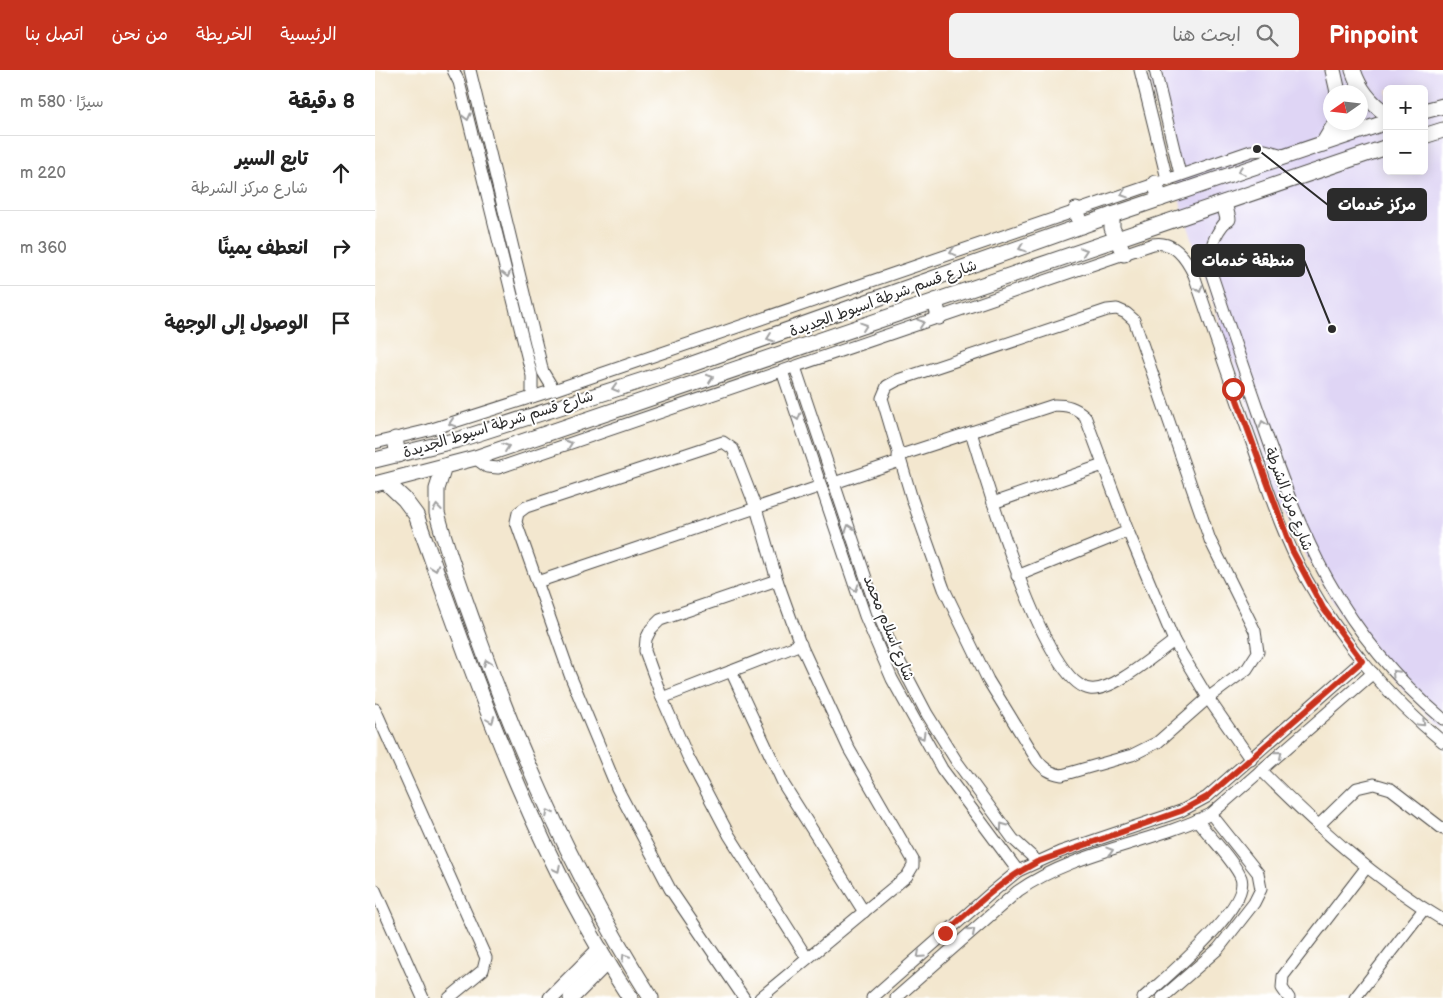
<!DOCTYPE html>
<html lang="ar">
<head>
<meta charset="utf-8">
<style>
	:root { --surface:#fff; --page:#f2f2f2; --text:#222; --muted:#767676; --line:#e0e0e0; --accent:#c8321e }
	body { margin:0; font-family:"Balsamiq Sans","Playpen Sans Arabic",sans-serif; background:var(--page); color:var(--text); direction:rtl }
	.controls { position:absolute; right:15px; top:15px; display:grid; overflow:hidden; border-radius:8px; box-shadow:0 2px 12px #0003 }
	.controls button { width:45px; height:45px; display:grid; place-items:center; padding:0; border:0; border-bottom:1px solid var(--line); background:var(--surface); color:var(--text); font:25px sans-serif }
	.compass { position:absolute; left:948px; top:15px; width:45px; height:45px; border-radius:50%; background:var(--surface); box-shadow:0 2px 12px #0003; rotate:256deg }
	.stop { position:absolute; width:15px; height:15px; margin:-11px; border:4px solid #c8321e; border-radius:50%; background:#fff }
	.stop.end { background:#c8321e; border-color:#fff; box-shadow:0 1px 5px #0008 }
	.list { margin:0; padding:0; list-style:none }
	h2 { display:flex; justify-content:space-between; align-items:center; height:65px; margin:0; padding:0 20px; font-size:21px }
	h2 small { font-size:16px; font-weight:400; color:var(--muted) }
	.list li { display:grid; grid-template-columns:32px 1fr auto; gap:15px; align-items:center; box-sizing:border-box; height:75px; padding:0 20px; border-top:1px solid var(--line) }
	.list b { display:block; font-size:19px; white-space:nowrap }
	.list p { margin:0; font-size:16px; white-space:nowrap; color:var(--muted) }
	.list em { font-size:16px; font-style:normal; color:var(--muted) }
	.icon { flex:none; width:28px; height:28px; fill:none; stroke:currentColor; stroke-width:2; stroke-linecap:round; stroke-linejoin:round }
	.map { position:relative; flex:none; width:1068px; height:928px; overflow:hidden; direction:ltr }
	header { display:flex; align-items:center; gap:30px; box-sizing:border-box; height:70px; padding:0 25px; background:var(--accent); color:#fff }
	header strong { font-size:24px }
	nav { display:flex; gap:28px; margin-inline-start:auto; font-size:18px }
	.search { width:350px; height:45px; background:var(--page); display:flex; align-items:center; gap:12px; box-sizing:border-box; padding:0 18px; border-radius:8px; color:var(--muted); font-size:19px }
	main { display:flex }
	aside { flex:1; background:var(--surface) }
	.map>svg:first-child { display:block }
	.built { fill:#dfd5f5; fill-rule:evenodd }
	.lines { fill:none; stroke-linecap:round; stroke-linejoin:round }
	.street-casing { stroke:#494744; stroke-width:13 }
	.secondary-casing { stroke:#494744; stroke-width:17 }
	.street { stroke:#fff; stroke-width:11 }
	.secondary { stroke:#fff; stroke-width:15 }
	.oneway { stroke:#a0a0a0 }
	.route { stroke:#c8321e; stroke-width:6 }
	.labels { text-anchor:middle; stroke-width:4; stroke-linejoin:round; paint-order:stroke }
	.street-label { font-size:15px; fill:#2b2b2b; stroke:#fff }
	.leader { fill:none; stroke:#2b2b2b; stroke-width:2 }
	.callout-dot { fill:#2b2b2b; stroke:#fff; stroke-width:2 }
	.callout { fill:#2b2b2b; stroke:#2b2b2b; stroke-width:2 }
	.callout-label { font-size:16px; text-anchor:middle; font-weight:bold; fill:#fff }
</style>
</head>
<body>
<header>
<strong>Pinpoint</strong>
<div class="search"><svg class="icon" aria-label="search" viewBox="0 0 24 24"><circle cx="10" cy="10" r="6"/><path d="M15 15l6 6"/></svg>ابحث هنا</div>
<nav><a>الرئيسية</a><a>الخريطة</a><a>من نحن</a><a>اتصل بنا</a></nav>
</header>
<main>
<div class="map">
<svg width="1068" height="928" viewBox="0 0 1068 928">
	<rect width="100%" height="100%" fill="#fff"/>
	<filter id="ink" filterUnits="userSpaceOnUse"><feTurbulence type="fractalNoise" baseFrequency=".02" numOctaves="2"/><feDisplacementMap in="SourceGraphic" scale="10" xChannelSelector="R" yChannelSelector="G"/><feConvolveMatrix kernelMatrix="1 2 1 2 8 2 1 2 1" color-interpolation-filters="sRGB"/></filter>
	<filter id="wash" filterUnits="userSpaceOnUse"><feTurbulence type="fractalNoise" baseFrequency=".0096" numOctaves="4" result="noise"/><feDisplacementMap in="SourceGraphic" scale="20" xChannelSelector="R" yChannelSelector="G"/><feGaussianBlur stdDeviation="1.12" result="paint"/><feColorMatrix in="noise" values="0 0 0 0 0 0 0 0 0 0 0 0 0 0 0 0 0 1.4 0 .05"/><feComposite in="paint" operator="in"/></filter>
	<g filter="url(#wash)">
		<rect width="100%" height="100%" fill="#f3e7cf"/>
		<path class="built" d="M 773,0 L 1068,0 L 1068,659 L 999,590 L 965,544 L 924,473 L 888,383 L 806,135 ZM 1012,19 L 1049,19 L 1049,101 L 1012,101 ZM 956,22 L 986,22 L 986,52 L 956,52 Z"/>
	</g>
	<g filter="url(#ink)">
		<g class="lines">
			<g class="street-casing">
				<g id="street">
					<path d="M 78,0 L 84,12 L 157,306 L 157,327"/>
					<path d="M 95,0 L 168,302 L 179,320"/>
					<path d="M 765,0 L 792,109"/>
					<path d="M 780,0 L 805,104"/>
					<path d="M 853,149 C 839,164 834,178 835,199 C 851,248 868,297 885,346 C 927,469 965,562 1068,649"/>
					<path d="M 742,239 L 751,243 L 759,250 L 835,470 L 880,561 L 883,582 L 872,599 L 833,628 L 783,672 L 757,685 L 687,705 C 675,703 669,699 662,690 L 613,610 L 569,519 L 537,429 L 507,328 L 512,316 L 523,310 L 732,240 Z"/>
					<path d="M 420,297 L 502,541 L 519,581 L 552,644 L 582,692 L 638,769 L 662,791"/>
					<path d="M 407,301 L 490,546 L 517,609 L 567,699 L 643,801"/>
					<path d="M 596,362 C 610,407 668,613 715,619 C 738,622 779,585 799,571"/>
					<path d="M 0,373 L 54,360 L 179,320 L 876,81 L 890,80 L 912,86"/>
					<path d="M 523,386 L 679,335 C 692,335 700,337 710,346 L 753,461 L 799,571 L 833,628 L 876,690"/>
					<path d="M 100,388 L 112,397 L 123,398 L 778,174 C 799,170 811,188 819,205 C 838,261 857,317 877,373 C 893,419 908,467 932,510 C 966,571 1014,628 1068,672"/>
					<path d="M 459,413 L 525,391"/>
					<path d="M 618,433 L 728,395"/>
					<path d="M 642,506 L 753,461"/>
					<path d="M 402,510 L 285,550 L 276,559 L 271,569 L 270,581 L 287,628 L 313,687 L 354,765 L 432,888"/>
					<path d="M 162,512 L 446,416"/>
					<path d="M 356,601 L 409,715 L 489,842"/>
					<path d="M 287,628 L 426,574"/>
					<path d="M 0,639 L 111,888 L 108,900 L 74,928"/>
					<path d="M 886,700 C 942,756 999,809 1068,850"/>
					<path d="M 943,756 L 982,718 L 999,714 L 1016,719 L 1068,759"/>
					<path d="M 0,820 L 48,928"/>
					<path d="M 369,928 L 295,819 L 242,718 L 195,605 L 141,452 L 143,443 L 151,437 L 348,372 L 358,379 L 381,438 L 402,510 L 424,571 L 474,679 L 538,790 L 538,796 L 532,806 L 385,928"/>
					<path d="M 497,928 L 615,824 L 643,801 L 685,782 L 806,741 L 832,727 L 987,591"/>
					<path d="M 521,928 L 643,821 C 700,781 774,774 836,744 L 998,603"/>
					<path d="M 768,928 C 789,909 876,837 866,808 C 860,792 833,765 822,750"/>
					<path d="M 787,928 L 843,879 L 879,833 L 886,819 L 883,803 L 836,744"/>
					<path d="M 914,928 L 907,918 L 908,906 L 991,798"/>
					<path d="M 980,928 L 1049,839"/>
				</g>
			</g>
			<g class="secondary-casing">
				<g id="secondary">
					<path d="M 958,0 L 963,22"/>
					<path d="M 978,0 C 984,19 995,33 1012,44"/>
					<path d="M 1049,41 L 1068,36"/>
					<path d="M 1049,66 L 1068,60"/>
					<path d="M 948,74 L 961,52"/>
					<path d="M 780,113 L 785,129"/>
					<path d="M 849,133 L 853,149"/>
					<path d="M 701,140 L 707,156"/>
					<path d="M 737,145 L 737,158 L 749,184"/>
					<path d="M 560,231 L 564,247"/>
					<path d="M 20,369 L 23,385"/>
					<path d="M 0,390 L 82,370 L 306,298 L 737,145 L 1012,52"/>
					<path d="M 69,397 L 62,419 L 62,443 C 73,485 89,527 104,569 C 149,695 204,814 276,928"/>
					<path d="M 11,412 L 29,429 L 41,445 C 101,611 157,780 255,928"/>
					<path d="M 0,414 L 100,388 L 1012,77"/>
					<path d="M 176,928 L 225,879"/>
					<path d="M 196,928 L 232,892"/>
				</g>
			</g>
			<use href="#street" class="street"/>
			<use href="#secondary" class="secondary"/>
		</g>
		<defs><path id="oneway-chevron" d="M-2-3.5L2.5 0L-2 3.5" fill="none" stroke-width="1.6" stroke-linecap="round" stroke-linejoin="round" transform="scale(1.25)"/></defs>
		<g class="oneway">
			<use href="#oneway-chevron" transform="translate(92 47) rotate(76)"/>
			<use href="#oneway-chevron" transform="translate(866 101) rotate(161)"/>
			<use href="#oneway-chevron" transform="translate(749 124) rotate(161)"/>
			<use href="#oneway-chevron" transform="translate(647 178) rotate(160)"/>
			<use href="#oneway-chevron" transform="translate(709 181) rotate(-18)"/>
			<use href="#oneway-chevron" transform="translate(578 182) rotate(161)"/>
			<use href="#oneway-chevron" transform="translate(132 204) rotate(76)"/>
			<use href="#oneway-chevron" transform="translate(824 219) rotate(71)"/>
			<use href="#oneway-chevron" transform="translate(546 253) rotate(-19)"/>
			<use href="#oneway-chevron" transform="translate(489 256) rotate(-19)"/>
			<use href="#oneway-chevron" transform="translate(395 268) rotate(160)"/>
			<use href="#oneway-chevron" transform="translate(335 308) rotate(-19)"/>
			<use href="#oneway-chevron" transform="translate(240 318) rotate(163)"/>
			<use href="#oneway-chevron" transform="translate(422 347) rotate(71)"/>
			<use href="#oneway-chevron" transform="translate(77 353) rotate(162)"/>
			<use href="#oneway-chevron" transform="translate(888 354) rotate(-109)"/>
			<use href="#oneway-chevron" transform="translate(194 374) rotate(-19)"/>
			<use href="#oneway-chevron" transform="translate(131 377) rotate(-19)"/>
			<use href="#oneway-chevron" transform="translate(62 438) rotate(-97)"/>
			<use href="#oneway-chevron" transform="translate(474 458) rotate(-109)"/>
			<use href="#oneway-chevron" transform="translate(60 498) rotate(70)"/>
			<use href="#oneway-chevron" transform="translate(480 518) rotate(71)"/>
			<use href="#oneway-chevron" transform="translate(112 593) rotate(-110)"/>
			<use href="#oneway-chevron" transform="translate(1020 603) rotate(-133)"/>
			<use href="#oneway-chevron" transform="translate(116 650) rotate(69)"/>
			<use href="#oneway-chevron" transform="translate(1047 653) rotate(44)"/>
			<use href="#oneway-chevron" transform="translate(547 666) rotate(60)"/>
			<use href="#oneway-chevron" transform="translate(904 684) rotate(-41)"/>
			<use href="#oneway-chevron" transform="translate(174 743) rotate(-117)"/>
			<use href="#oneway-chevron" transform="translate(628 756) rotate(-126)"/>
			<use href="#oneway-chevron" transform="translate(735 781) rotate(-18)"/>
			<use href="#oneway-chevron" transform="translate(182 799) rotate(63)"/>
			<use href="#oneway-chevron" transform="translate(597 861) rotate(-41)"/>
			<use href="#oneway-chevron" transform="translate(545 885) rotate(138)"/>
			<use href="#oneway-chevron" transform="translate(250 887) rotate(-122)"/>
		</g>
	</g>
	<g class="lines" filter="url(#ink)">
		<path class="route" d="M 570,863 C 599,837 627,810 662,792 L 806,741 L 832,727 L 987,591 L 948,538 L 917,480 L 858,319"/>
	</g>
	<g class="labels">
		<g class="street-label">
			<text transform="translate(508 228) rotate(-20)" y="5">شارع قسم شرطة اسيوط الجديدة</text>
			<text transform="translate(123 354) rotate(-17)" y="5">شارع قسم شرطة اسيوط الجديدة</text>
			<text transform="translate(914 429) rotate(69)" y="5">شارع مركز الشرطة</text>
			<text transform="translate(514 558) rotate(68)" y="5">شارع اسلام محمد</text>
		</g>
	</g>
	<path class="leader" d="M882 79L953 135M957 259L929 190"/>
	<g class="callout-dot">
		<circle cx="882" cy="79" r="5"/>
		<circle cx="957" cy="259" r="5"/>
	</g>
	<g class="callout">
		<rect x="953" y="119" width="98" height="31" rx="5"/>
		<rect x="817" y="175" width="112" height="31" rx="5"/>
	</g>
	<g class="callout-label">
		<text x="1002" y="140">مركز خدمات</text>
		<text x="873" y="196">منطقة خدمات</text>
	</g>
</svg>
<div class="controls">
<button>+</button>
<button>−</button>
</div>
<svg class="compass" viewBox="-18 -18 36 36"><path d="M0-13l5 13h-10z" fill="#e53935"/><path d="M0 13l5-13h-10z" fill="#767676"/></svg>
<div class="stop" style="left:858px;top:319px"></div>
<div class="stop end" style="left:570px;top:863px"></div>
</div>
<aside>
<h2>8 دقيقة<small>سيرًا · 580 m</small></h2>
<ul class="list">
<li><svg class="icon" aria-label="ahead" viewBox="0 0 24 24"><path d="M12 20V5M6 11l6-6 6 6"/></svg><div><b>تابع السير</b><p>شارع مركز الشرطة</p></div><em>220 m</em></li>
<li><svg class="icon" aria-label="right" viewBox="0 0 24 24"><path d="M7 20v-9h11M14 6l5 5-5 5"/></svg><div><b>انعطف يمينًا</b></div><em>360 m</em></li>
<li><svg class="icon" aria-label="arrive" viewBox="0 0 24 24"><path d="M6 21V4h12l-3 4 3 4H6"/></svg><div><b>الوصول إلى الوجهة</b></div></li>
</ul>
</aside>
</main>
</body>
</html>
